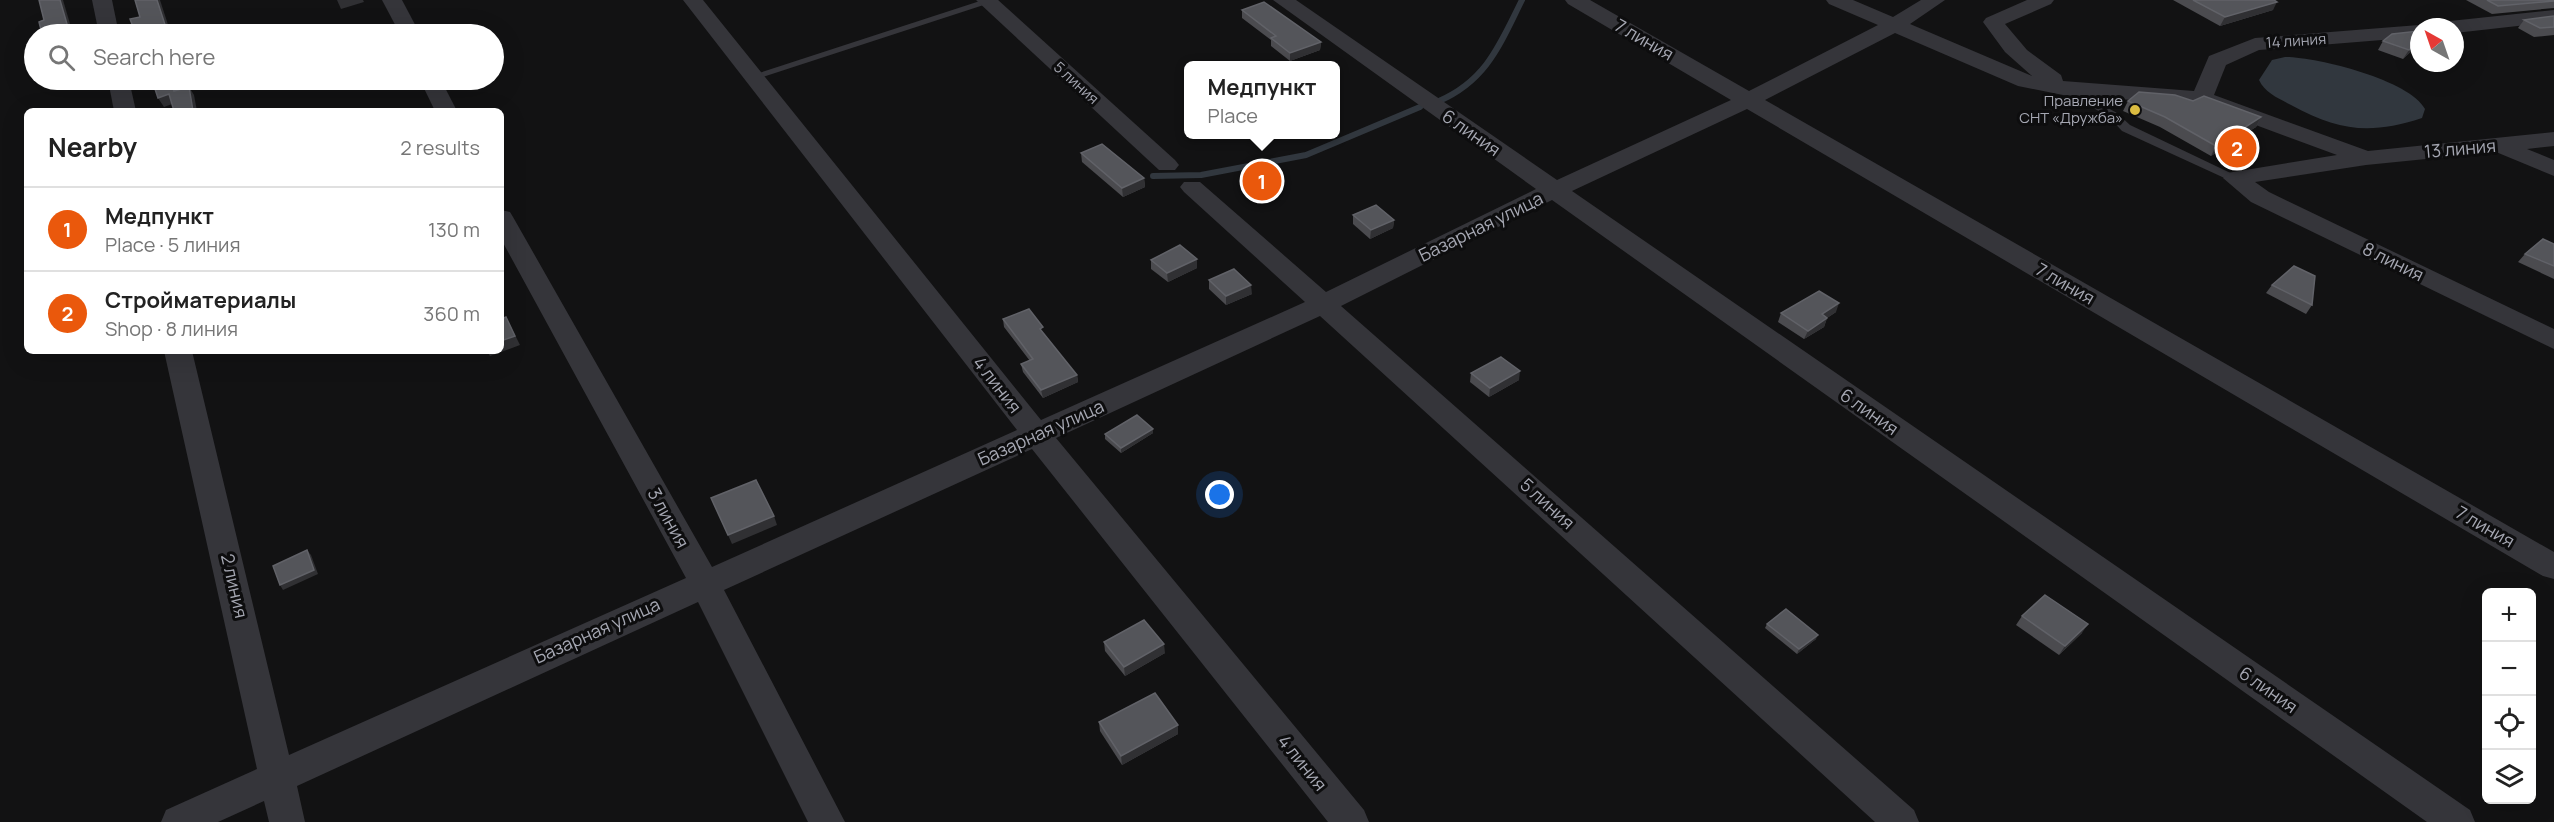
<!DOCTYPE html>
<html lang="en">
<head>
<meta charset="utf-8">
<style>
	:root { --surface:#fff; --page:#f6f6f6; --text:#222; --muted:#767676; --line:#e0e0e0; --accent:#ea580c }
	body { margin:0; font-family:Manrope,sans-serif; background:var(--page); color:var(--text) }
	.controls { position:absolute; right:18px; bottom:18px; display:grid; overflow:hidden; border-radius:9px; box-shadow:0 6px 24px #0002 }
	.controls button { width:54px; height:54px; display:grid; place-items:center; padding:0; border:0; border-bottom:2px solid var(--line); background:var(--surface); color:var(--text); font:30px sans-serif }
	.compass { position:absolute; left:2410px; top:18px; width:54px; height:54px; border-radius:50%; background:var(--surface); box-shadow:0 6px 24px #0002; rotate:320deg }
	.you { position:absolute; left:1220px; top:495px; width:21px; height:21px; margin:-15px; border:4px solid #fff; border-radius:50%; background:#1a73e8; box-shadow:0 0 0 9px #1a73e833 }
	.badge { display:grid; place-items:center; width:39px; height:39px; border-radius:50%; background:var(--accent); color:#fff; font-size:20px; font-weight:700 }
	.pin { position:absolute; translate:-50% -50%; border:3px solid #fff; box-shadow:0 2px 6px #0006 }
	.popup { position:absolute; left:1184px; top:61px; width:156px; height:78px; box-sizing:border-box; display:grid; place-content:center; border-radius:9px; background:var(--surface); filter:drop-shadow(0 2px 4px #0005); font-size:20px; white-space:nowrap; color:var(--muted) }
	.popup b { font-size:22px; color:var(--text) }
	.popup::after { content:''; position:absolute; left:50%; top:100%; margin-left:-12px; border:12px solid transparent; border-top-color:var(--surface) }
	.list { margin:0; padding:0; list-style:none }
	h2 { display:flex; justify-content:space-between; align-items:center; height:78px; margin:0; padding:0 24px; font-size:26px }
	h2 small { font-size:20px; font-weight:400; color:var(--muted) }
	.list li { display:grid; grid-template-columns:39px 1fr auto; gap:18px; align-items:center; box-sizing:border-box; height:84px; padding:0 24px; border-top:2px solid var(--line) }
	.list b { display:block; font-size:22px; white-space:nowrap }
	.list p { margin:0; font-size:20px; white-space:nowrap; color:var(--muted) }
	.list em { font-size:20px; font-style:normal; color:var(--muted) }
	.icon { flex:none; width:33px; height:33px; fill:none; stroke:currentColor; stroke-width:2; stroke-linecap:round; stroke-linejoin:round }
	.map { position:relative; flex:none; width:2554px; height:822px; overflow:hidden }
	.search { position:absolute; background:var(--surface); box-shadow:0 6px 24px #0002; left:24px; top:24px; width:480px; height:66px; display:flex; align-items:center; gap:15px; box-sizing:border-box; padding:0 21px; border-radius:33px; color:var(--muted); font-size:22px }
	.panel { position:absolute; background:var(--surface); box-shadow:0 6px 24px #0002; left:24px; top:108px; width:480px; height:246px; border-radius:9px }
	.map>svg:first-child { display:block }
	.water { fill:#31373e }
	.lines { fill:none; stroke-linecap:round; stroke-linejoin:round }
	.stream { stroke:#31373e; stroke-width:6 }
	.lane { fill:#35353a; fill-rule:evenodd }
	.street { fill:#35353a; fill-rule:evenodd }
	.wall { fill:#4b4b4f }
	.shaded-wall { fill:#303033 }
	.building { fill:#54555a; stroke:#616268; stroke-width:1.5 }
	.poi-dot { fill:#dbbc41; stroke:#0d0d0e; stroke-width:2 }
	.labels { text-anchor:middle; stroke-width:6; stroke-linejoin:round; paint-order:stroke }
	.far-street-label { font-size:15px; fill:#a5a7b2; stroke:#0d0d0e }
	.far-poi-label { font-size:15px; fill:#a5a7b2; stroke:#0d0d0e; text-anchor:end }
	.street-label { font-size:18px; fill:#a5a7b2; stroke:#0d0d0e }
</style>
</head>
<body>
<div class="map">
<svg width="2554" height="822" viewBox="0 0 2554 822">
	<rect width="100%" height="100%" fill="#121213"/>
	<path class="water" d="M 2285,57 C 2317,57 2410,80 2425,109 L 2422,118 C 2370,135 2339,131 2291,105 C 2278,98 2265,93 2259,80 L 2272,60 Z"/>
	<g class="lines">
		<g class="stream">
			<path d="M 1439,101 C 1487,80 1500,44 1522,0"/>
			<path d="M 1153,176 L 1201,175 L 1306,155 L 1420,107"/>
		</g>
		<g class="lane">
			<path d="M 983,0 L 999,0 L 757,79 L 749,79 L 747,77 Z"/>
			<path d="M 2068,86 L 2117,113 L 2130,125 L 2241,178 L 2239,181 L 2231,181 L 2122,131 L 2109,117 L 2064,91 L 2062,89 Z"/>
		</g>
		<g class="street">
			<path d="M 92,0 L 112,0 L 119,34 L 99,34 Z"/>
			<path d="M 382,0 L 402,0 L 420,34 L 400,34 Z"/>
			<path d="M 683,0 L 703,0 L 1041,420 L 1305,302 L 1184,192 L 1180,187 L 1184,182 L 1200,182 L 1326,292 L 1536,189 L 1273,0 L 1296,0 L 1557,180 L 1731,100 L 1568,4 L 1565,0 L 1590,0 L 1749,91 L 1878,25 L 1829,4 L 1826,0 L 1853,0 L 1893,17 L 1921,0 L 1945,0 L 1910,24 L 2032,76 L 2005,52 L 1983,22 L 1986,18 L 2027,0 L 2054,0 L 2051,4 L 2005,24 L 2027,50 L 2061,75 L 2063,81 L 2194,91 L 2209,56 L 2255,38 L 2419,25 L 2426,27 L 2419,27 L 2419,37 L 2259,50 L 2226,65 L 2214,95 L 2368,151 L 2554,132 L 2554,146 L 2527,149 L 2554,160 L 2554,176 L 2496,152 L 2366,165 L 2255,182 L 2269,192 L 2554,329 L 2554,349 L 2251,202 L 2223,178 L 2227,173 L 2337,155 L 2199,104 L 2068,96 L 2018,86 L 1895,33 L 1765,100 L 2554,552 L 2554,579 L 2543,576 L 1747,109 L 1572,191 L 2470,810 L 2475,822 L 2427,822 L 1552,200 L 1341,306 L 1914,810 L 1919,822 L 1875,822 L 1320,316 L 1056,438 L 1364,810 L 1369,822 L 1328,822 L 1032,449 L 724,590 L 845,822 L 808,822 L 698,602 L 297,786 L 305,822 L 269,822 L 264,801 L 218,822 L 161,822 L 166,810 L 257,769 L 164,351 L 192,351 L 289,755 L 686,578 L 501,239 L 501,210 L 510,212 L 513,217 L 712,567 L 1017,430 Z"/>
			<path d="M 976,0 L 998,0 L 1175,160 L 1179,165 L 1175,170 L 1159,170 Z"/>
			<path d="M 2554,10 L 2554,22 L 2455,33 L 2455,27 L 2440,27 L 2443,23 L 2450,21 Z"/>
			<path d="M 108,80 L 129,80 L 136,111 L 114,111 Z"/>
			<path d="M 420,80 L 441,80 L 457,111 L 435,111 Z"/>
		</g>
	</g>
	<g class="wall">
		<path d="M 2173,0 L 2274,0 L 2273,10 L 2220,26 Z"/>
		<path d="M 2466,0 L 2554,0 L 2554,8 L 2492,14 Z"/>
		<path d="M 1242,10 L 1321,42 L 1320,50 L 1290,61 L 1271,46 L 1271,40 L 1242,18 Z"/>
		<path d="M 2554,16 L 2554,35 L 2534,37 L 2518,28 L 2524,20 Z"/>
		<path d="M 2383,41 L 2419,44 L 2403,59 L 2378,50 Z"/>
		<path d="M 2128,101 L 2193,101 L 2261,117 L 2256,127 L 2211,156 L 2160,127 L 2123,111 Z"/>
		<path d="M 1081,153 L 1144,178 L 1145,187 L 1123,197 L 1082,162 Z"/>
		<path d="M 1353,215 L 1394,220 L 1393,228 L 1370,239 L 1353,224 Z"/>
		<path d="M 2554,244 L 2554,279 L 2518,262 L 2525,254 Z"/>
		<path d="M 1151,260 L 1197,268 L 1168,282 L 1151,269 Z"/>
		<path d="M 1209,280 L 1252,294 L 1226,305 L 1209,289 Z"/>
		<path d="M 2272,285 L 2312,305 L 2306,314 L 2266,293 Z"/>
		<path d="M 1836,312 L 1827,318 L 1824,327 L 1804,339 L 1778,322 L 1781,313 Z"/>
		<path d="M 1003,319 L 1044,334 L 1077,375 L 1078,382 L 1043,398 L 1023,372 L 1021,364 L 1030,361 L 1004,327 Z"/>
		<path d="M 1471,373 L 1519,380 L 1489,397 L 1470,382 Z"/>
		<path d="M 1153,429 L 1153,433 L 1121,453 L 1105,439 L 1105,434 Z"/>
		<path d="M 2022,616 L 2082,633 L 2059,655 L 2016,625 Z"/>
		<path d="M 1767,624 L 1816,639 L 1797,654 L 1765,628 Z"/>
		<path d="M 1104,642 L 1165,653 L 1125,676 L 1105,651 Z"/>
		<path d="M 1099,722 L 1178,734 L 1122,765 L 1100,731 Z"/>
	</g>
	<g class="shaded-wall">
		<path d="M 60,0 L 63,0 L 73,34 L 69,31 Z"/>
		<path d="M 157,0 L 160,0 L 171,34 L 168,34 Z"/>
		<path d="M 337,0 L 363,0 L 364,2 L 341,9 Z"/>
		<path d="M 2277,2 L 2273,10 L 2220,26 L 2225,17 Z"/>
		<path d="M 2419,41 L 2419,44 L 2403,59 L 2409,50 Z"/>
		<path d="M 1321,42 L 1320,50 L 1290,61 L 1290,53 Z"/>
		<path d="M 61,80 L 88,80 L 65,86 Z"/>
		<path d="M 170,80 L 173,80 L 179,99 L 174,91 Z"/>
		<path d="M 189,87 L 194,95 L 197,111 L 193,111 Z"/>
		<path d="M 169,94 L 175,103 L 164,107 L 158,98 Z"/>
		<path d="M 2261,117 L 2256,127 L 2211,156 L 2216,146 Z"/>
		<path d="M 1144,178 L 1145,187 L 1123,197 L 1122,188 Z"/>
		<path d="M 1394,220 L 1393,228 L 1370,239 L 1371,230 Z"/>
		<path d="M 1197,259 L 1197,268 L 1168,282 L 1167,273 Z"/>
		<path d="M 1251,285 L 1252,294 L 1226,305 L 1226,296 Z"/>
		<path d="M 1839,303 L 1836,312 L 1827,318 L 1824,327 L 1804,339 L 1808,331 L 1822,314 Z"/>
		<path d="M 506,317 L 520,345 L 490,356 L 487,351 L 501,351 L 501,341 Z"/>
		<path d="M 1520,371 L 1519,380 L 1489,397 L 1490,388 Z"/>
		<path d="M 1077,375 L 1078,382 L 1043,398 L 1041,390 Z"/>
		<path d="M 1153,429 L 1153,433 L 1121,453 L 1121,448 Z"/>
		<path d="M 774,516 L 777,525 L 732,544 L 728,535 Z"/>
		<path d="M 307,550 L 311,555 L 318,574 L 283,590 L 280,585 Z"/>
		<path d="M 2088,624 L 2082,633 L 2059,655 L 2065,646 Z"/>
		<path d="M 1818,635 L 1816,639 L 1797,654 L 1799,649 Z"/>
		<path d="M 1164,644 L 1165,653 L 1125,676 L 1124,667 Z"/>
		<path d="M 1178,725 L 1178,734 L 1122,765 L 1121,756 Z"/>
	</g>
	<g class="building">
		<path d="M 39,0 L 60,0 L 69,31 L 73,30 L 74,34 L 42,34 L 39,22 L 44,20 Z"/>
		<path d="M 135,0 L 157,0 L 168,34 L 136,34 L 130,19 L 140,17 Z"/>
		<path d="M 2193,0 L 2274,0 L 2277,2 L 2225,17 Z"/>
		<path d="M 2487,0 L 2554,0 L 2554,1 L 2498,6 Z"/>
		<path d="M 1264,2 L 1321,42 L 1290,53 L 1271,38 L 1276,36 L 1242,10 Z"/>
		<path d="M 2554,16 L 2554,27 L 2540,28 L 2524,20 Z"/>
		<path d="M 2427,21 L 2436,24 L 2434,27 L 2425,27 Z"/>
		<path d="M 2419,31 L 2419,41 L 2409,50 L 2383,41 L 2392,34 Z"/>
		<path d="M 152,80 L 170,80 L 174,91 L 189,87 L 193,111 L 174,111 L 169,94 L 158,98 Z"/>
		<path d="M 2139,92 L 2175,95 L 2193,101 L 2204,96 L 2261,117 L 2216,146 L 2165,117 L 2128,101 Z"/>
		<path d="M 1102,144 L 1144,178 L 1122,188 L 1081,153 Z"/>
		<path d="M 1376,205 L 1394,220 L 1371,230 L 1353,215 Z"/>
		<path d="M 2543,239 L 2554,244 L 2554,266 L 2525,254 Z"/>
		<path d="M 1180,245 L 1197,259 L 1167,273 L 1151,260 Z"/>
		<path d="M 2294,266 L 2315,276 L 2312,305 L 2272,285 Z"/>
		<path d="M 1234,269 L 1251,285 L 1226,296 L 1209,280 Z"/>
		<path d="M 1819,291 L 1839,303 L 1822,314 L 1827,318 L 1808,331 L 1781,313 Z"/>
		<path d="M 1029,309 L 1043,327 L 1040,329 L 1077,375 L 1041,390 L 1021,364 L 1033,359 L 1003,319 Z"/>
		<path d="M 506,317 L 515,336 L 501,341 L 501,319 Z"/>
		<path d="M 1501,357 L 1520,371 L 1490,388 L 1471,373 Z"/>
		<path d="M 1137,415 L 1153,429 L 1121,448 L 1105,434 Z"/>
		<path d="M 756,480 L 774,516 L 728,535 L 711,498 Z"/>
		<path d="M 307,550 L 314,570 L 280,585 L 273,566 Z"/>
		<path d="M 2045,595 L 2088,624 L 2065,646 L 2022,616 Z"/>
		<path d="M 1786,609 L 1818,635 L 1799,649 L 1767,624 Z"/>
		<path d="M 1144,620 L 1164,644 L 1124,667 L 1104,642 Z"/>
		<path d="M 1155,693 L 1178,725 L 1121,756 L 1099,722 Z"/>
	</g>
	<circle class="poi-dot" cx="2135" cy="110" r="6"/>
	<g class="labels">
		<g class="far-street-label">
			<text transform="translate(2296 41) rotate(-4)" y="5">14 линия</text>
			<text transform="translate(1076 83) rotate(42)" y="5">5 линия</text>
		</g>
		<g class="far-poi-label">
			<text x="2123" y="106">Правление<tspan x="2123" dy="17">СНТ «Дружба»</tspan></text>
		</g>
		<g class="street-label">
			<text transform="translate(1644 40) rotate(30)" y="6">7 линия</text>
			<text transform="translate(1471 133) rotate(35)" y="6">6 линия</text>
			<text transform="translate(2460 149) rotate(-5)" y="6">13 линия</text>
			<text transform="translate(1481 227) rotate(-26)" y="6">Базарная улица</text>
			<text transform="translate(2393 262) rotate(26)" y="6">8 линия</text>
			<text transform="translate(2065 284) rotate(30)" y="6">7 линия</text>
			<text transform="translate(997 385) rotate(52)" y="6">4 линия</text>
			<text transform="translate(1869 412) rotate(35)" y="6">6 линия</text>
			<text transform="translate(1041 433) rotate(-24)" y="6">Базарная улица</text>
			<text transform="translate(1547 504) rotate(42)" y="6">5 линия</text>
			<text transform="translate(668 518) rotate(61)" y="6">3 линия</text>
			<text transform="translate(2485 527) rotate(30)" y="6">7 линия</text>
			<text transform="translate(234 586) rotate(77)" y="6">2 линия</text>
			<text transform="translate(597 631) rotate(-24)" y="6">Базарная улица</text>
			<text transform="translate(2268 690) rotate(35)" y="6">6 линия</text>
			<text transform="translate(1302 763) rotate(51)" y="6">4 линия</text>
		</g>
	</g>
</svg>
<div class="controls">
<button>+</button>
<button>−</button>
<button><svg class="icon" aria-label="locate" viewBox="0 0 24 24"><circle cx="12" cy="12" r="6"/><path d="M12 2v4M12 18v4M2 12h4M18 12h4"/></svg></button>
<button><svg class="icon" aria-label="layers" viewBox="0 0 24 24"><path d="M12 4l9 5-9 5-9-5zM3 14l9 5 9-5"/></svg></button>
</div>
<svg class="compass" viewBox="-18 -18 36 36"><path d="M0-13l5 13h-10z" fill="#e53935"/><path d="M0 13l5-13h-10z" fill="#767676"/></svg>
<div class="you"></div>
<div class="pin badge" style="left:1262px;top:181px">1</div>
<div class="popup"><b>Медпункт</b>Place</div>
<div class="pin badge" style="left:2237px;top:148px">2</div>
<div class="search"><svg class="icon" aria-label="search" viewBox="0 0 24 24"><circle cx="10" cy="10" r="6"/><path d="M15 15l6 6"/></svg>Search here</div>
<section class="panel">
<h2>Nearby<small>2 results</small></h2>
<ul class="list">
<li><span class="badge">1</span><div><b>Медпункт</b><p>Place · 5 линия</p></div><em>130 m</em></li>
<li><span class="badge">2</span><div><b>Стройматериалы</b><p>Shop · 8 линия</p></div><em>360 m</em></li>
</ul>
</section>
</div>
</body>
</html>
